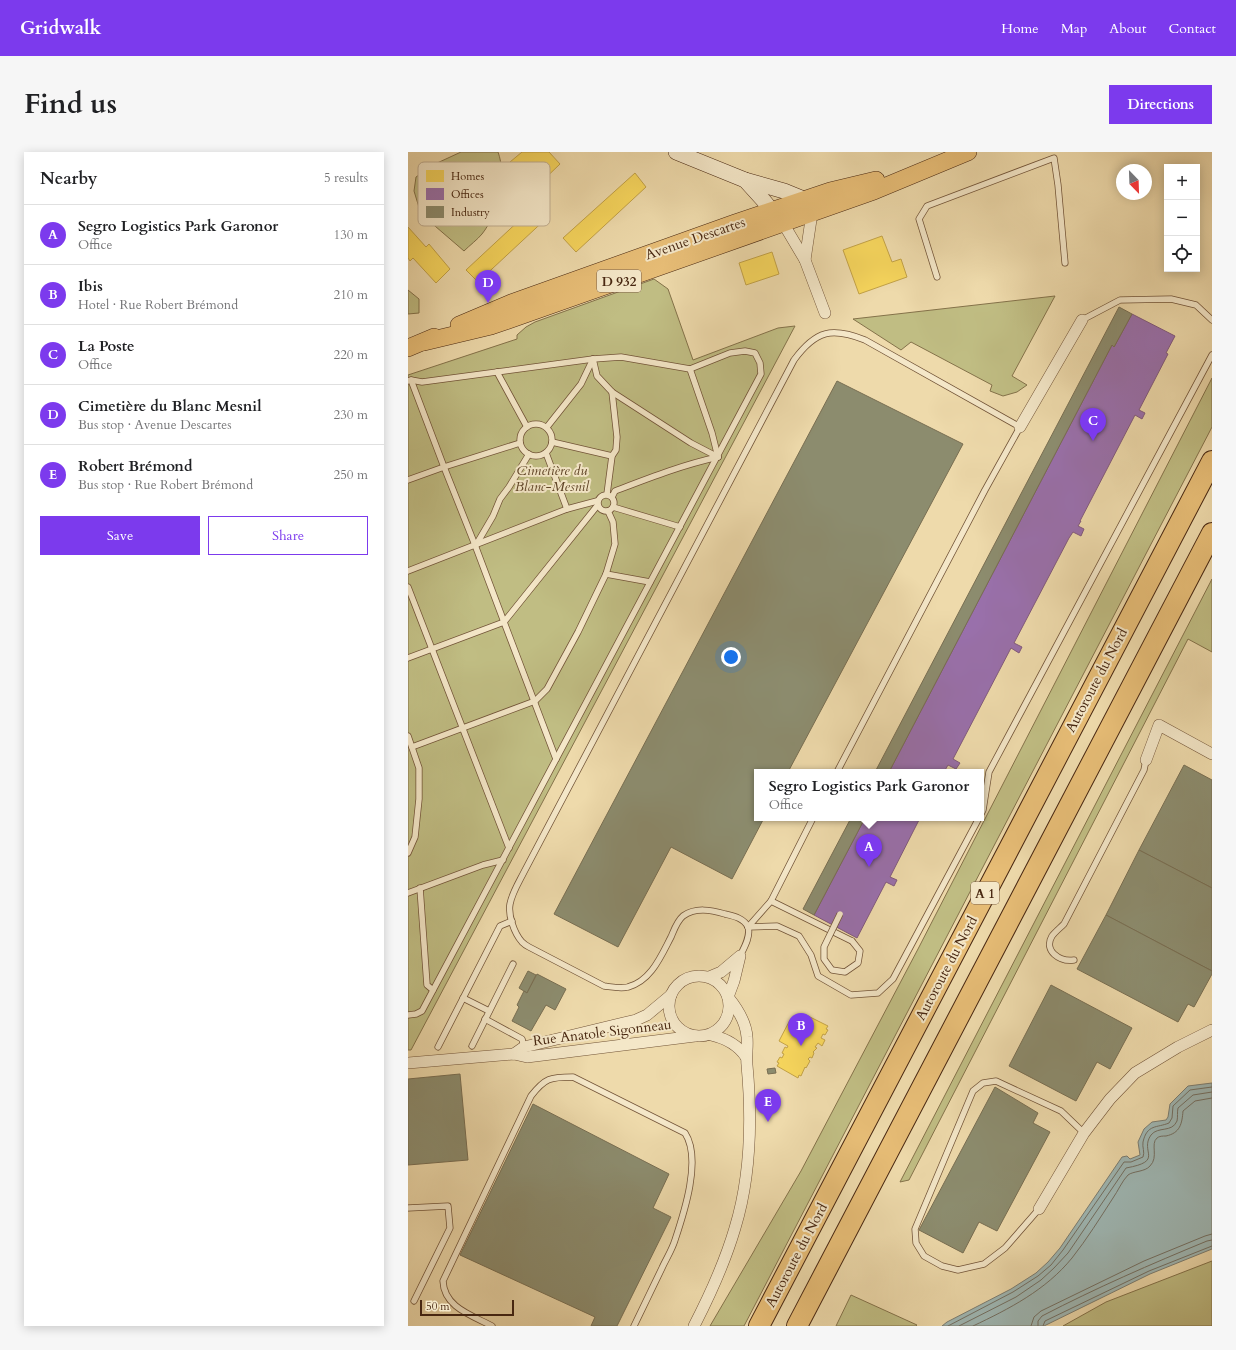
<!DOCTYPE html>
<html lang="en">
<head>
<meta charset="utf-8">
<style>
	:root { --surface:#fff; --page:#f6f6f6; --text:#202124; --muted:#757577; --line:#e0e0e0; --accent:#7c3aed }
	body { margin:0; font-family:Cardo,serif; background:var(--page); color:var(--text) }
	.controls { position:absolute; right:12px; top:12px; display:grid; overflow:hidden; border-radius:0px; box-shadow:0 2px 10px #0003 }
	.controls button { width:36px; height:36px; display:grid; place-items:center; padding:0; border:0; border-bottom:1px solid var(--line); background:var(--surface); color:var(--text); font:20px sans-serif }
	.compass { position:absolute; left:708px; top:12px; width:36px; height:36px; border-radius:50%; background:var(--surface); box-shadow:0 2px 10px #0003; rotate:157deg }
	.scale { position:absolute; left:12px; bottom:10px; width:94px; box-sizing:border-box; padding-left:4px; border:2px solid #482711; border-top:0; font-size:11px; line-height:14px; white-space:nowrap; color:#482711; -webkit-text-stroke:3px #f4e7c8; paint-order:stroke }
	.you { position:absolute; left:323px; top:505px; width:14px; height:14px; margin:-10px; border:3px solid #fff; border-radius:50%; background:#1a73e8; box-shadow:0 0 0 6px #1a73e833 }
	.badge { display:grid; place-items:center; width:26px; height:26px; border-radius:50%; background:var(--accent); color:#fff; font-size:13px; font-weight:700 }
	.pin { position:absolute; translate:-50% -33px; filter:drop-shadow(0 1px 2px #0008) }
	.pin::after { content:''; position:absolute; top:21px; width:14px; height:12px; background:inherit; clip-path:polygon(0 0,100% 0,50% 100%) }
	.popup { position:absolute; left:346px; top:617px; width:230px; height:52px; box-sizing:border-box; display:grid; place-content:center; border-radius:0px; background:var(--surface); filter:drop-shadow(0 1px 3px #0005); font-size:13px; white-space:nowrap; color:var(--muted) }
	.popup b { font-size:15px; color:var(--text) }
	.popup::after { content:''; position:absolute; left:50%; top:100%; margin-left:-8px; border:8px solid transparent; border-top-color:var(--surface) }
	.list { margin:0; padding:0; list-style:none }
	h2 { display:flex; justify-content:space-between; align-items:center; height:52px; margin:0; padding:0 16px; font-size:17px }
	h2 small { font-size:13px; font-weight:400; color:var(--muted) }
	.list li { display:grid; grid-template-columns:26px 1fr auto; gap:12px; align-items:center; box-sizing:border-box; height:60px; padding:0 16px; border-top:1px solid var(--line) }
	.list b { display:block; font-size:15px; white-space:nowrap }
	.list p { margin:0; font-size:13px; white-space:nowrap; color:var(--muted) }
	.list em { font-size:13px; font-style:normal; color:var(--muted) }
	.actions { display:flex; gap:8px; padding:12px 16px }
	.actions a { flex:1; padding:9px 0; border:1px solid var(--accent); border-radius:0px; text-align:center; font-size:14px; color:var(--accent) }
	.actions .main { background:var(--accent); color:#fff }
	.icon { flex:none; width:22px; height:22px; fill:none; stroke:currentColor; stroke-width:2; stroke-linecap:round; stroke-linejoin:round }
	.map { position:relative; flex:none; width:804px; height:1174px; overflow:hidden; border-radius:0px }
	header { display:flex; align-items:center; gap:24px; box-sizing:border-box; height:56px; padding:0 20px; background:var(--accent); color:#fff }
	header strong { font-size:19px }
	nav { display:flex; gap:22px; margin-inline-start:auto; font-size:14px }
	.intro { display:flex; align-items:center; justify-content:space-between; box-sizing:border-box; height:96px; padding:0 24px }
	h1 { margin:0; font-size:28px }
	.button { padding:10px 18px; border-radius:0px; background:var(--accent); color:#fff; font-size:14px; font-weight:700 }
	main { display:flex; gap:24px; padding:0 24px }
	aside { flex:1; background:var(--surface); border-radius:0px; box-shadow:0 2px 10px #0003 }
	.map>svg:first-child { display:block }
	.green { fill:#c0bd83; stroke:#84724a }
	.water { fill:#9fb8b5; stroke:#7c7e73 }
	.homes { fill:#f6d55c; stroke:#c2a146 }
	.offices { fill:#9970ab; stroke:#815a7d }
	.industry { fill:#8c8c6e; stroke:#786e52 }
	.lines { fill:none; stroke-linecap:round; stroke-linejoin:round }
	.shore { stroke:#747063; stroke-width:1 }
	.service-casing { stroke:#725438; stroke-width:7 }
	.minor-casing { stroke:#725438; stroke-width:12 }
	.secondary-casing { stroke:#482711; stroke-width:16 }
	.primary-casing { stroke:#482711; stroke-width:18 }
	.motorway-casing { stroke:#482711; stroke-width:22 }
	.service { stroke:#f4e7c8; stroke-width:5.5 }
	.minor { stroke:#f4e7c8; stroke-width:11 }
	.secondary { stroke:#f4e7c8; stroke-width:15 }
	.primary { stroke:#e7bd76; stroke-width:17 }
	.motorway { stroke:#e7bd76; stroke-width:20 }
	.service-bridge-casing { stroke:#725438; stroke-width:7; stroke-linecap:butt }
	.service-bridge { stroke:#f4e7c8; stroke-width:5.5 }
	.labels { text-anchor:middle; stroke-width:4; stroke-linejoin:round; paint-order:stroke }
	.shield { fill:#f4e7c8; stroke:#7c6148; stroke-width:1 }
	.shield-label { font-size:13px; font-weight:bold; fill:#482711 }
	.street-label { font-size:14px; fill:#482711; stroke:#f4e7c8 }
	.park-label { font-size:14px; font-style:italic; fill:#604528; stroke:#f4e7c8 }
	.key { fill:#f4e7c8; stroke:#c0ad91; stroke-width:1 }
	.key-label { font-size:11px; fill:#482711 }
</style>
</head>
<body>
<header>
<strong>Gridwalk</strong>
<nav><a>Home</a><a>Map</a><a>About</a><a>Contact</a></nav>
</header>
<div class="intro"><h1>Find us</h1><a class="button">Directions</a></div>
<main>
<aside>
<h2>Nearby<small>5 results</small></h2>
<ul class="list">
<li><span class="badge">A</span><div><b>Segro Logistics Park Garonor</b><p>Office</p></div><em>130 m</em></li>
<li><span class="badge">B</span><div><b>Ibis</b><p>Hotel · Rue Robert Brémond</p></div><em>210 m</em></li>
<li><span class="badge">C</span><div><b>La Poste</b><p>Office</p></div><em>220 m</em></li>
<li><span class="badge">D</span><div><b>Cimetière du Blanc Mesnil</b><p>Bus stop · Avenue Descartes</p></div><em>230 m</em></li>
<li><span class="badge">E</span><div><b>Robert Brémond</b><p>Bus stop · Rue Robert Brémond</p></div><em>250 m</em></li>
</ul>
<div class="actions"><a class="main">Save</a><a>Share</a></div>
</aside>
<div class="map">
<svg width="804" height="1174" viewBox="0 0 804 1174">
	<rect width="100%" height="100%" fill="#eedaab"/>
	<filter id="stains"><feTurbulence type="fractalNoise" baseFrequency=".005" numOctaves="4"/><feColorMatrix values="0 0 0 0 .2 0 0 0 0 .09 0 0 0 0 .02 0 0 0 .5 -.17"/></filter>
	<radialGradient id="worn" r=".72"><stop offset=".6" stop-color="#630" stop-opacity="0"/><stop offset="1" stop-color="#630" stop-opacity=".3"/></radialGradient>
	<g class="green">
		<path d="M 53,0 L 90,0 C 99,24 90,62 74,82 C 69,88 62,93 56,99 L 13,62 L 6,39 L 8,25 L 27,12 Z"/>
		<path d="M 246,127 L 260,137 L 285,208 L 370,176 L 387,174 L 3,898 L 0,898 L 0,223 L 109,187 L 109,183 L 118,175 L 127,170 Z"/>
		<path d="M 0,138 L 11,147 L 11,161 L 0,162 Z"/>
		<path d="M 647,144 L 604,224 L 619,233 L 609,240 L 595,244 L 582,239 L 584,233 L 503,190 L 493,198 L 445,167 Z"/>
		<path d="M 804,226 L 804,275 L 336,1174 L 302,1174 L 393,1019 L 510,797 Z"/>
		<path d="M 804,427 L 804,500 L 780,487 L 501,1028 L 492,1030 Z"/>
		<path d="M 804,1109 L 804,1174 L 655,1174 L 698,1150 Z"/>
		<path d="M 443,1143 L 509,1173 L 508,1174 L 428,1174 Z"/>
	</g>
	<path class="water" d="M 804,931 L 804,1097 L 742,1122 L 636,1174 L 534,1174 L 539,1170 L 603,1137 L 628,1121 L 640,1110 L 652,1096 L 714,1005 L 719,1004 L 722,1007 L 732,1003 L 730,990 L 736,977 L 744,970 L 758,968 L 760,965 L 762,952 L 780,934 Z"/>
	<g class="homes">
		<path d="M 114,0 L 141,0 L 152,12 L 126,37 L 102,10 Z"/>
		<path d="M 227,21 L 238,35 L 168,100 L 155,86 Z"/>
		<path d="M 130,51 L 142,63 L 70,130 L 58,118 Z"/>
		<path d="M 0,75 L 18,95 L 21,92 L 42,117 L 28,131 L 5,106 L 2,109 L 0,106 Z"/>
		<path d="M 474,84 L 484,110 L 493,107 L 499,125 L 451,142 L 435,98 Z"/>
		<path d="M 364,100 L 371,122 L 338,133 L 331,111 Z"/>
		<path d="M 396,863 L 397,864 L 398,863 L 420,874 L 418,877 L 420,878 L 417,883 L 415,882 L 413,886 L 417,888 L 414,894 L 410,891 L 407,895 L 409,896 L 405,900 L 406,901 L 404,906 L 402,905 L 400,907 L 402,909 L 398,916 L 397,915 L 393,924 L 391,923 L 390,926 L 369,914 L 371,911 L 369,910 L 372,905 L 374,906 L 376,902 L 374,901 L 377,895 L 379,896 L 380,894 L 371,889 L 382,868 L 393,873 L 395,869 L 393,868 Z"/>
	</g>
	<g class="offices">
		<path d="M 724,162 L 767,184 L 758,201 L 760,202 L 731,258 L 737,261 L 734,267 L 727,263 L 672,369 L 673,369 L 670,374 L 676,377 L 673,384 L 665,380 L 661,386 L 606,491 L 614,495 L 611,501 L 603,496 L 545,607 L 552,611 L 548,617 L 540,613 L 536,620 L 481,620 L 704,193 L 706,195 Z"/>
		<path d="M 457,666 L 512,666 L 482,725 L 489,728 L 486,734 L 478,730 L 449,786 L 406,763 Z"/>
	</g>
	<g class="industry">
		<path d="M 711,155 L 724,162 L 706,195 L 704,193 L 481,620 L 467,620 Z"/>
		<path d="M 429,229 L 555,292 L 380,620 L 349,620 L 349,666 L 356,666 L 324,727 L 263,695 L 210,795 L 146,762 Z"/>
		<path d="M 776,613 L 804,628 L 804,736 L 731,698 Z"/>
		<path d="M 443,666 L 457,666 L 406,763 L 395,757 Z"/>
		<path d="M 731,698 L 804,736 L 804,819 L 698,763 Z"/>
		<path d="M 698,763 L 804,819 L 804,822 L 786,855 L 780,852 L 770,870 L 669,817 Z"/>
		<path d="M 120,819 L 128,823 L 119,841 L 111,836 Z"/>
		<path d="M 129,822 L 158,837 L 147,858 L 138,853 L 123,879 L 104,869 L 111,855 L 109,853 L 116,839 L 119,841 Z"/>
		<path d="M 643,833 L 724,876 L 702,917 L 689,910 L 668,949 L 601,914 Z"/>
		<path d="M 367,916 L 368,921 L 360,922 L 359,917 Z"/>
		<path d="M 52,922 L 60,1008 L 0,1013 L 0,927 Z"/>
		<path d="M 587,935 L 630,961 L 625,971 L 642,980 L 589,1079 L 571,1070 L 555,1101 L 511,1078 Z"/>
		<path d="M 125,952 L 261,1022 L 245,1056 L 263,1065 L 209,1174 L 183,1174 L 187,1165 L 52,1103 Z"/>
	</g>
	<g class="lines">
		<g class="shore">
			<path d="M 540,1174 L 605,1140 L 630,1124 L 643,1113 L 655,1098 L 716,1010 L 723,1010 L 735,1005 C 737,1000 734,995 735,990 C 739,972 749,976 761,971 L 764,966 L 765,954 L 782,938 L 804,935"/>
			<path d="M 551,1174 L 608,1145 L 633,1128 L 646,1116 L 660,1101 L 718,1016 C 757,1009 731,1000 743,983 C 750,974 764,981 769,969 C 770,965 769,960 770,956 L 785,943 L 804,940"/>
			<path d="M 565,1174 C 601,1157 638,1138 664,1106 C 679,1087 692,1066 705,1046 C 710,1039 714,1029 720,1023 C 725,1019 737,1020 742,1014 C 751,1005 742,992 749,986 C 751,984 755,984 758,984 C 772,981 774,972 775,959 L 787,949 L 804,946"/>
			<path d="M 623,1174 L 626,1165 L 633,1159 L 736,1109 L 797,1084 L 804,1082"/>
			<path d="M 630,1174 L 630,1169 L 634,1164 C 688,1136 743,1112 799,1089 L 804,1088"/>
			<path d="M 635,1174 L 637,1169 L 741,1119 L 804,1094"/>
		</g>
		<g class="service-casing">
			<g id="service">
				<path d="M 529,125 L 511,67 L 519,54 L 646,6 L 650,33 L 657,111"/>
				<path d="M 674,168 L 712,148 L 763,147 L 788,153 L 804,168"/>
				<path d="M 185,207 L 189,224 L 204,240 L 283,291 L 310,305"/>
				<path d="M 282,217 L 304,281 L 310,305"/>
				<path d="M 89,220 L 119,275"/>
				<path d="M 3,228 L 36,315 L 67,393 L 96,470 L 148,607"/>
				<path d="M 0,229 L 3,228 L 14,230 L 185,207 L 213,205 L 282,217 L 322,201 L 337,199 L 347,201 L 352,211 L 353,222 L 14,859 L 8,862 L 0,863"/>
				<circle cx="128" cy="288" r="16"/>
				<path d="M 139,275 L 173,232 L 185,207"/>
				<path d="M 144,290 L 204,304"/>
				<path d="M 138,301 L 159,357"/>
				<path d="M 0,328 L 36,315 L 112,291"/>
				<path d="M 199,342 L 204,304 L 208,298 L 209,285 L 204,240"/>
				<circle cx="198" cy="351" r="8"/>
				<path d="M 204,345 L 207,339 C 241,326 274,313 310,305"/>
				<path d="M 205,355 L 272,375"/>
				<path d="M 68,393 L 85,364 L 92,347 L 101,335 L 121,302"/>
				<path d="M 0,419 L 159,357 L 189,349"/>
				<path d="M 198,422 L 242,430"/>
				<path d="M 0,435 L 101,696"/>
				<path d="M 0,506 L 96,470 L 189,354"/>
				<path d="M 0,584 L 11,616 L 11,647 L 7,685 L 0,701"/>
				<path d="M 4,595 L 127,549 L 139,537 L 170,480 L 198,422 L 207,392 L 205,370 L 200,359"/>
				<path d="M 573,662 L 575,658 L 581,620 L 804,203"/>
				<path d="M 12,736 L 19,833 L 25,838"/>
				<path d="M 0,741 L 75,713 L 95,708"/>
				<path d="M 363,749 L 444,789"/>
				<path d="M 340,775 L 369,774 L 391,784 L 403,803 L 410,824 L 443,843 L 470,841 L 485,827 L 571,666"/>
				<path d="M 340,775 L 363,749 L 405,666"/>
				<path d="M 332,804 C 336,796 343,784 340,775 C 336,766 325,764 317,762 C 303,758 288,755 275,764 C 269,769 266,778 263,785 C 253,804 243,829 220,835 C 213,837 204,835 196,834 L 121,795 C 119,794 116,792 114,790 C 106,781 100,763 102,752 C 104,741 111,730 116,720 L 386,208 C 408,178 424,175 457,188 L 612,275 L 577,338 L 429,620"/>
				<path d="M 666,808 C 652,810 635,799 644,784 C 647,780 652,776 656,772 L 736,618 L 738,608"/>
				<path d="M 55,846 L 81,859"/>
				<path d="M 77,867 L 114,887 L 116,895"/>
				<path d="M 64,894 L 105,812"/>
				<path d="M 30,895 L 92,774 L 104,769"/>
				<path d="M 0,1056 L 40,1054 L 42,1076 L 6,1149"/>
				<path d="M 631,1057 L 597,1096 L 576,1112 L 550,1118 L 534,1114 L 516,1104 L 508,1091 L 507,1077 L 565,939 L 575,931 L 588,929 L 653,959 L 676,981"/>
				<path d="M 84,1174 C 63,1163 36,1155 35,1129 L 123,944 C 137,926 142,925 165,925 L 277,981 C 294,1007 276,1061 267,1088 C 264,1098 258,1107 254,1116 C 245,1135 235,1155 226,1174"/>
			</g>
		</g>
		<g class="minor-casing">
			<g id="minor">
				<path d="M 375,71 L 397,108 L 417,161"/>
				<path d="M 397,108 L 404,61"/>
				<path d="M 612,275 L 674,168"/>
				<path d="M 738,608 L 751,573 L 804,602"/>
				<circle cx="291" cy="854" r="30"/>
				<path d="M 301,825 L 313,820 L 332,804 L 326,829 L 320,845"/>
				<path d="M 303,883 C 316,886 330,893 338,905"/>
				<path d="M 106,902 L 116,895 L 228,868 L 239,863 L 263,843"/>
				<path d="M 0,911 L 106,902 L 119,905 L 287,884"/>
				<path d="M 631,1057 L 676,981 L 702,947 L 727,921 L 770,895 L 804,878"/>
				<path d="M 286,1174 C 302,1143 317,1110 327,1076 C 343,1024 344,967 339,913 C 338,904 340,894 339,885 C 338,870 329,856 320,845"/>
			</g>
		</g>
		<g class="secondary-casing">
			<g id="secondary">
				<path d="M 268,0 L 337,28 L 376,39 L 398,48"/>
				<path d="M 337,28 L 356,49 L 364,59"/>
			</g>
		</g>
		<g class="primary-casing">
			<g id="primary">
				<path d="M 51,173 L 103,151 L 327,71 L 422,39 L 468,28"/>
				<path d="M 16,190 L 83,174 L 112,164 L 466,39 L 560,0"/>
				<path d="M 0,196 L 26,185"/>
			</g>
		</g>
		<g class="motorway-casing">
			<g id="motorway">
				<path d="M 351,1174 L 804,309"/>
				<path d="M 389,1174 L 804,381"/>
			</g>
		</g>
		<use href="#service" class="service"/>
		<use href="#minor" class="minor"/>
		<use href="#secondary" class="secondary"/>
		<use href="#primary" class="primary"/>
		<use href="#motorway" class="motorway"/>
		<g class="service-bridge-casing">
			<path id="service-bridge" d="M 432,762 L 416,795 L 416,807 L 424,818 L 437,820 L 450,811 L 452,799 L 444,789"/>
		</g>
		<use href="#service-bridge" class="service-bridge"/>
	</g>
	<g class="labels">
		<g class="shield">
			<rect x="189" y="118" width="44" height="22" rx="3"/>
			<rect x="563" y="730" width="28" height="22" rx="3"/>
		</g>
		<g class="shield-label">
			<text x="211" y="134">D 932</text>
			<text x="577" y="746">A 1</text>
		</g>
		<g class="street-label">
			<text transform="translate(287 86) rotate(-19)" y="5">Avenue Descartes</text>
			<text transform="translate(688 528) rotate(-62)" y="5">Autoroute du Nord</text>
			<text transform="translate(538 816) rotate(-62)" y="5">Autoroute du Nord</text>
			<text transform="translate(194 880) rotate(-7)" y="5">Rue Anatole Sigonneau</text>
			<text transform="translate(388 1103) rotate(-62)" y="5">Autoroute du Nord</text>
		</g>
		<g class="park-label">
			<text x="144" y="323">Cimetière du<tspan x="144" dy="16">Blanc-Mesnil</tspan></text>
		</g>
	</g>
	<rect x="10" y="10" width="132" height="64" rx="6" class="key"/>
	<rect x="18" y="18" width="18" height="12" fill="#f6d55c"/>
	<rect x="18" y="36" width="18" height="12" fill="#9970ab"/>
	<rect x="18" y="54" width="18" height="12" fill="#8c8c6e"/>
	<g class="key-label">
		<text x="43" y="28">Homes</text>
		<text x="43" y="46">Offices</text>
		<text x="43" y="64">Industry</text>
	</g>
	<rect width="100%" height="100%" filter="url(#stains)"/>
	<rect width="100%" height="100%" fill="url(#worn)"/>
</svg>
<div class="controls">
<button>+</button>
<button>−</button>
<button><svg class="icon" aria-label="locate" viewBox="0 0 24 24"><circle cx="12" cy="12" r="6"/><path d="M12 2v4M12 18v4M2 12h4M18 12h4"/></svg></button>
</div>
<svg class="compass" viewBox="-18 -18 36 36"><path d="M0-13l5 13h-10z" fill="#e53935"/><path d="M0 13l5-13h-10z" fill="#757577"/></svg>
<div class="scale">50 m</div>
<div class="you"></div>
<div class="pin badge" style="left:461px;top:715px">A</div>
<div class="popup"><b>Segro Logistics Park Garonor</b>Office</div>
<div class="pin badge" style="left:393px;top:894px">B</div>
<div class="pin badge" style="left:685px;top:289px">C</div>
<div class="pin badge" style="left:80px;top:151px">D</div>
<div class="pin badge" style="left:360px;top:970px">E</div>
</div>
</main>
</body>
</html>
